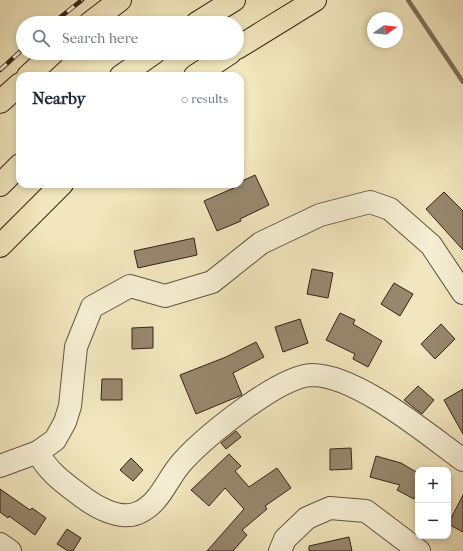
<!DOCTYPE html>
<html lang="en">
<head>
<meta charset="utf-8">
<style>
	:root { --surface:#fff; --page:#f6f6f7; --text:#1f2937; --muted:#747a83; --line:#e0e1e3 }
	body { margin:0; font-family:"IM FELL French Canon",serif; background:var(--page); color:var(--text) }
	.controls { position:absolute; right:12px; bottom:12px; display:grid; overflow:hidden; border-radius:8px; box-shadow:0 2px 6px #0003 }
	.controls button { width:36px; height:36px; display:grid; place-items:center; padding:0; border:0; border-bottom:1px solid var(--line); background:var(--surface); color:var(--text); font:20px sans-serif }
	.compass { position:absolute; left:367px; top:12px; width:36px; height:36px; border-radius:50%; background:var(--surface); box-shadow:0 2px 6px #0003; rotate:76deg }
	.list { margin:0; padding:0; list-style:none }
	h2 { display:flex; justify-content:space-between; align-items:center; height:52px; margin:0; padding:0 16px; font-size:17px }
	h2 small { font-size:13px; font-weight:400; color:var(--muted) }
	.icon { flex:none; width:22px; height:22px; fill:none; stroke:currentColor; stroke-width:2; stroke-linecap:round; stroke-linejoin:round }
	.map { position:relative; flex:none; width:463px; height:551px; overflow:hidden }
	.search { position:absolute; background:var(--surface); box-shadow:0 2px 6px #0003; left:16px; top:16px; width:228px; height:44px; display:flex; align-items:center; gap:10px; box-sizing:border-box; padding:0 14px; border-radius:22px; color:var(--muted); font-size:15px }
	.panel { position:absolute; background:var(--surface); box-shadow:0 2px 6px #0003; left:16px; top:72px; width:228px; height:116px; border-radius:12px }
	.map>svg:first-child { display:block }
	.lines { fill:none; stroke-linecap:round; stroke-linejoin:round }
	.stream { stroke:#7f705a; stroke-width:4.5 }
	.building { fill:#97886e; stroke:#352319 }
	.minor-casing { stroke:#645442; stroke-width:24 }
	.major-casing { stroke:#352319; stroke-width:24 }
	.highway-casing { stroke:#352319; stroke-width:24 }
	.minor { stroke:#f6efd4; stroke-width:22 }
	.major { stroke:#f1e6bd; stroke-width:22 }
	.highway { stroke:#f1e6bd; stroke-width:22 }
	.rail-casing { stroke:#352319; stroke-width:4.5 }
	.rail { stroke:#f6efd4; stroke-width:3; stroke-dasharray:9; stroke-linecap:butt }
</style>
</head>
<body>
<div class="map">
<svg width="463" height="551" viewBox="0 0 463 551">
	<rect width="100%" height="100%" fill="#f1e6bd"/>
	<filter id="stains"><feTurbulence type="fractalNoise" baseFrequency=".005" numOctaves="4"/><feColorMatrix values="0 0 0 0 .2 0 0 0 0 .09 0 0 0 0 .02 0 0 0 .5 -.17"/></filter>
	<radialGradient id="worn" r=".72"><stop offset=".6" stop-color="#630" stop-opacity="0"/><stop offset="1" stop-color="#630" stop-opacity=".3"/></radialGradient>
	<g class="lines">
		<path class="stream" d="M 408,0 L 463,82"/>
	</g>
	<g class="building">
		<path d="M 255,175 L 269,205 L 240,219 L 241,221 L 217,231 L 204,201 L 236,187 L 235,184 L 240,184 L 240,182 Z"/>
		<path d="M 444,192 L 463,211 L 463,250 L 426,209 Z"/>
		<path d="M 194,238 L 197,255 L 138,268 L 134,251 Z"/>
		<path d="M 312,269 L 333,273 L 328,298 L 307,294 Z"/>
		<path d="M 394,283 L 413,294 L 400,316 L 381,304 Z"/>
		<path d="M 340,313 L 355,320 L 353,324 L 382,341 L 368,367 L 353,359 L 355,354 L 326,340 Z"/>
		<path d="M 300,319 L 308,343 L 283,352 L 275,327 Z"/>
		<path d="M 441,324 L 455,339 L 435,359 L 421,344 Z"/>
		<path d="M 153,327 L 153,348 L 132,349 L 132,328 Z"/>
		<path d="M 256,342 L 264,357 L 233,373 L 242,395 L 196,414 L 180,375 L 226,357 Z"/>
		<path d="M 102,379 L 122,379 L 122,400 L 101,400 Z"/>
		<path d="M 418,386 L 434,400 L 422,414 L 404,400 Z"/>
		<path d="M 463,389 L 463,434 L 444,400 Z"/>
		<path d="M 236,431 L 241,437 L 226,449 L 221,443 Z"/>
		<path d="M 351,448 L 352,469 L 330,470 L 330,449 Z"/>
		<path d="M 229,454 L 241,466 L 235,471 L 249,487 L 277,468 L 291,488 L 265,506 L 267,509 L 242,530 L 247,535 L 233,551 L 207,551 L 244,509 L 225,488 L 209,506 L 191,490 Z"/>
		<path d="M 376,456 L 401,463 L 418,473 L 418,492 L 414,499 L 397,490 L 400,485 L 370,477 Z"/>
		<path d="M 131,458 L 143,470 L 133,481 L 120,470 Z"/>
		<path d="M 0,489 L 30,510 L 32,508 L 46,518 L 35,535 L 9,516 L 8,518 L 0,512 Z"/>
		<path d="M 463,495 L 463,532 L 448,524 Z"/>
		<path d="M 67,529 L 81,538 L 73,551 L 68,551 L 57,544 Z"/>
		<path d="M 349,537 L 352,551 L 309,551 L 309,546 Z"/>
	</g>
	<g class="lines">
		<g class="minor-casing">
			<g id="minor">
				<path d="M 38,452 C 46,470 64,483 80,495 C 94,506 119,521 138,513 C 161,503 167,478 183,461 C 206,436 279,376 312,375 C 357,375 427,434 463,460"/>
				<path d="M 0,466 L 38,452 L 55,440 L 65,422 L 70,406 L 76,347 L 92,307 L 130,286 L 165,296 L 212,282 L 261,243 L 320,215 L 370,202 L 390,209 L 431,245 L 463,293"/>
				<path d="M 0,544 L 10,551"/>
				<path d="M 280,551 L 285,539 L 307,518 L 330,508 L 366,511 L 419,551"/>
			</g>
		</g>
		<g class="major-casing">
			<g id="major">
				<path d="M 90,23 L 120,0"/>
				<path d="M 28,76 L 53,53"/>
				<path d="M 0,102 L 20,84"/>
			</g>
		</g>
		<g class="highway-casing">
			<g id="highway">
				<path d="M 197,23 L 234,0"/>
				<path d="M 237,48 L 315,0"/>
				<path d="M 121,76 L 154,53"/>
				<path d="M 195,76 L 230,53"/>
				<path d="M 0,185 L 20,165"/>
				<path d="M 0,246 L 62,184"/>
			</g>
		</g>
		<use href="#minor" class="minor"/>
		<use href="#major" class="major"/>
		<use href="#highway" class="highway"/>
		<g class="rail-casing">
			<g id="rail">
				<path d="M 53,23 L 82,0"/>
				<path d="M 0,70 L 23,49"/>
			</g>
		</g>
		<use href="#rail" class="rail"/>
	</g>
	<rect width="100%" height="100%" filter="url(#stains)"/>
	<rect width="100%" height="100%" fill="url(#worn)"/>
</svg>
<div class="controls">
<button>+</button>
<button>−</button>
</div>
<svg class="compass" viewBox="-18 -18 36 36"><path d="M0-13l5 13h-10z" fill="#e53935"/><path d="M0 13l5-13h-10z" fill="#747a83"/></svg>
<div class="search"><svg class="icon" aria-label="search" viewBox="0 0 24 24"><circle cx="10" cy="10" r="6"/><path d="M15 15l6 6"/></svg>Search here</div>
<section class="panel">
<h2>Nearby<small>0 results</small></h2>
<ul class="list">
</ul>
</section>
</div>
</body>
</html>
